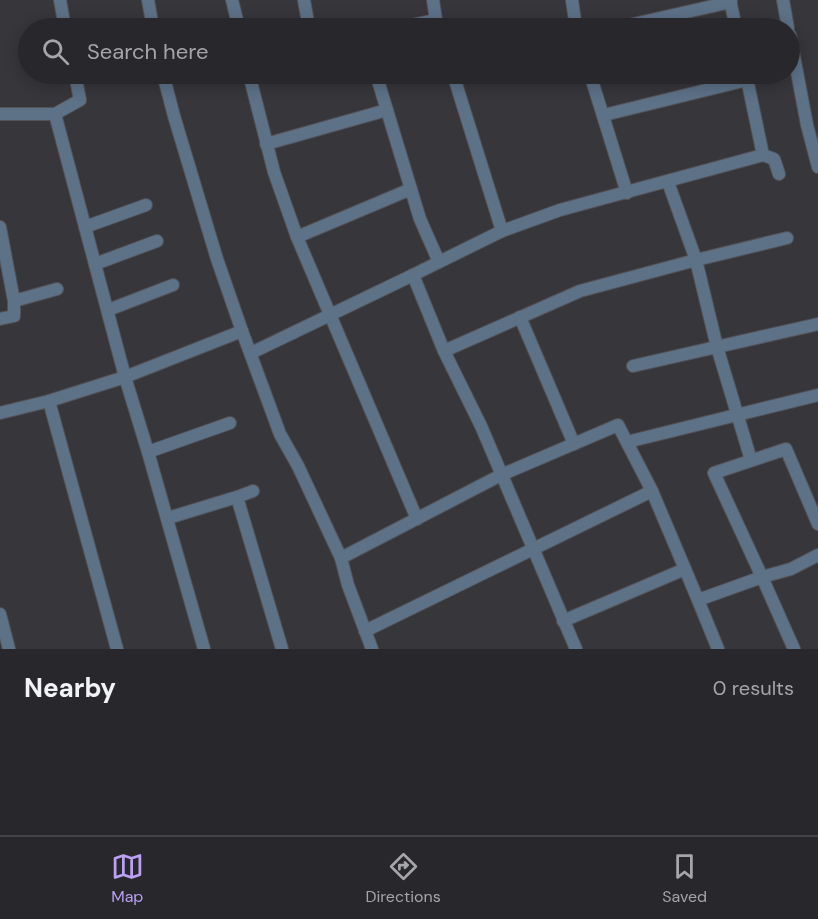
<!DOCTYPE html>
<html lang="en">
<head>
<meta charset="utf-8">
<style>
	:root { --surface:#28282c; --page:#343438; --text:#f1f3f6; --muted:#a5a6a9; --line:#444448; --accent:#bca0f2 }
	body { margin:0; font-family:"DM Sans",sans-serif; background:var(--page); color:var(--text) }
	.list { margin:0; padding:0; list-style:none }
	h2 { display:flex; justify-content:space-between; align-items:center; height:78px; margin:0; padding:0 24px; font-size:26px }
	h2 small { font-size:20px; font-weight:400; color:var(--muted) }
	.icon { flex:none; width:33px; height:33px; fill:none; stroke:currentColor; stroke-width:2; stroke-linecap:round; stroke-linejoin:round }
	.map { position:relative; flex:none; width:818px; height:649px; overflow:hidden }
	.search { position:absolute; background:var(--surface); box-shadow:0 3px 15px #0003; left:18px; right:18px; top:18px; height:66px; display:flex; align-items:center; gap:15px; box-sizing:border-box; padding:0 21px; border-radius:33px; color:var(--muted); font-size:22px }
	.sheet { height:186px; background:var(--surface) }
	nav { display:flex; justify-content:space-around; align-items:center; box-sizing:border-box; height:84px; border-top:2px solid var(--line); background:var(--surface); font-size:16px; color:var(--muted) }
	nav a { display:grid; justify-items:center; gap:3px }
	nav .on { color:var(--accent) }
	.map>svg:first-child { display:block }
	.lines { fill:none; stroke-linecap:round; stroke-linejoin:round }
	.street-casing { stroke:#525257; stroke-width:14 }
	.street { stroke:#5d7187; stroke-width:12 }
</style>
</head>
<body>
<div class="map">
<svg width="818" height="649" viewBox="0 0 818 649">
	<rect width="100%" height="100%" fill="#36363b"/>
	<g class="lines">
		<g class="street-casing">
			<g id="street">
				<path d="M 60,0 L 65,28"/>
				<path d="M 148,0 L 153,28"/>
				<path d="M 232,0 L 239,28"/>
				<path d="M 304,0 L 309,28"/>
				<path d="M 572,0 L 576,28"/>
				<path d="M 730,0 L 736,28"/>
				<path d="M 783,0 L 788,28"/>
				<path d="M 397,28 L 436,20 L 433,0"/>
				<path d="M 616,28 L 731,2"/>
				<path d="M 790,35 L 807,125 L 818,167"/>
				<path d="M 163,74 L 174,116 L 217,259 L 242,331 L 280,434 L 298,466 L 341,558 L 348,585 L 372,649"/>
				<path d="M 249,74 L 274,172 L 297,237 L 417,519"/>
				<path d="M 376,74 L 420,219 L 439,262 L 413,275 L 444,351 L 481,426 L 576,649"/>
				<path d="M 453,74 L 502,231"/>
				<path d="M 590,74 L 627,193"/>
				<path d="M 746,74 L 763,155"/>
				<path d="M 213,75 L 219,74"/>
				<path d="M 0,114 L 55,114 L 125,377 L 49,401 L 0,413"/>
				<path d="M 55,114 L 80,100 L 75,74"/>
				<path d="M 604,115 L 747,80"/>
				<path d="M 266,144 L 387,110"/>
				<path d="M 668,182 L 696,260 L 787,238"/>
				<path d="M 0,227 L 14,301 L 57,289"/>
				<path d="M 85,227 L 146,205"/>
				<path d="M 297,237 L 411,189"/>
				<path d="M 439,262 L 502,231 L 560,210 L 763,155 L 774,159 L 779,174"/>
				<path d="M 95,264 L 157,241"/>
				<path d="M 108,310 L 173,285"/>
				<path d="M 520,317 L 574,444"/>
				<path d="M 0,319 L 14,316 L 14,301"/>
				<path d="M 444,351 L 580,291 L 696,260 L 717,347 L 751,460"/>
				<path d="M 251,353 L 413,275"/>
				<path d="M 633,366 L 818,324"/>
				<path d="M 49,401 L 117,649"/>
				<path d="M 627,442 L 818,395"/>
				<path d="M 148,452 L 230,423"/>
				<path d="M 253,491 L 237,497 L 282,649"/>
				<path d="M 168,518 L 237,497"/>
				<path d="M 341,558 L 501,475 L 618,425 L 652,491"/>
				<path d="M 685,569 L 698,600"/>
				<path d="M 0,614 L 9,649"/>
				<path d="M 365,631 L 652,491 L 685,569 L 563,621"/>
				<path d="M 204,649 L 148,452 L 125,377 L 242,331"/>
				<path d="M 718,649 L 698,600 L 762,577 L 714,473 L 786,449 L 818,524"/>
				<path d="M 794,649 L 762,577 L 791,569 L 818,555"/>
			</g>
		</g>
		<use href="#street" class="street"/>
	</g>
</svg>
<div class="search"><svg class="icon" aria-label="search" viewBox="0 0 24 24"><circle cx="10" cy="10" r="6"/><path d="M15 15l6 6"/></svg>Search here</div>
</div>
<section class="sheet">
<h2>Nearby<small>0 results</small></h2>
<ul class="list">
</ul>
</section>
<nav>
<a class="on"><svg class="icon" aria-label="map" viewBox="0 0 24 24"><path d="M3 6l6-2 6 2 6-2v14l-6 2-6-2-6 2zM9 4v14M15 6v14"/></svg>Map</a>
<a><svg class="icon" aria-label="directions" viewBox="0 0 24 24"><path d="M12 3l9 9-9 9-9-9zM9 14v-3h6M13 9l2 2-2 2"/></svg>Directions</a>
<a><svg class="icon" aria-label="saved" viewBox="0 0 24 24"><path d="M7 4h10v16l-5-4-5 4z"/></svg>Saved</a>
</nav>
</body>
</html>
